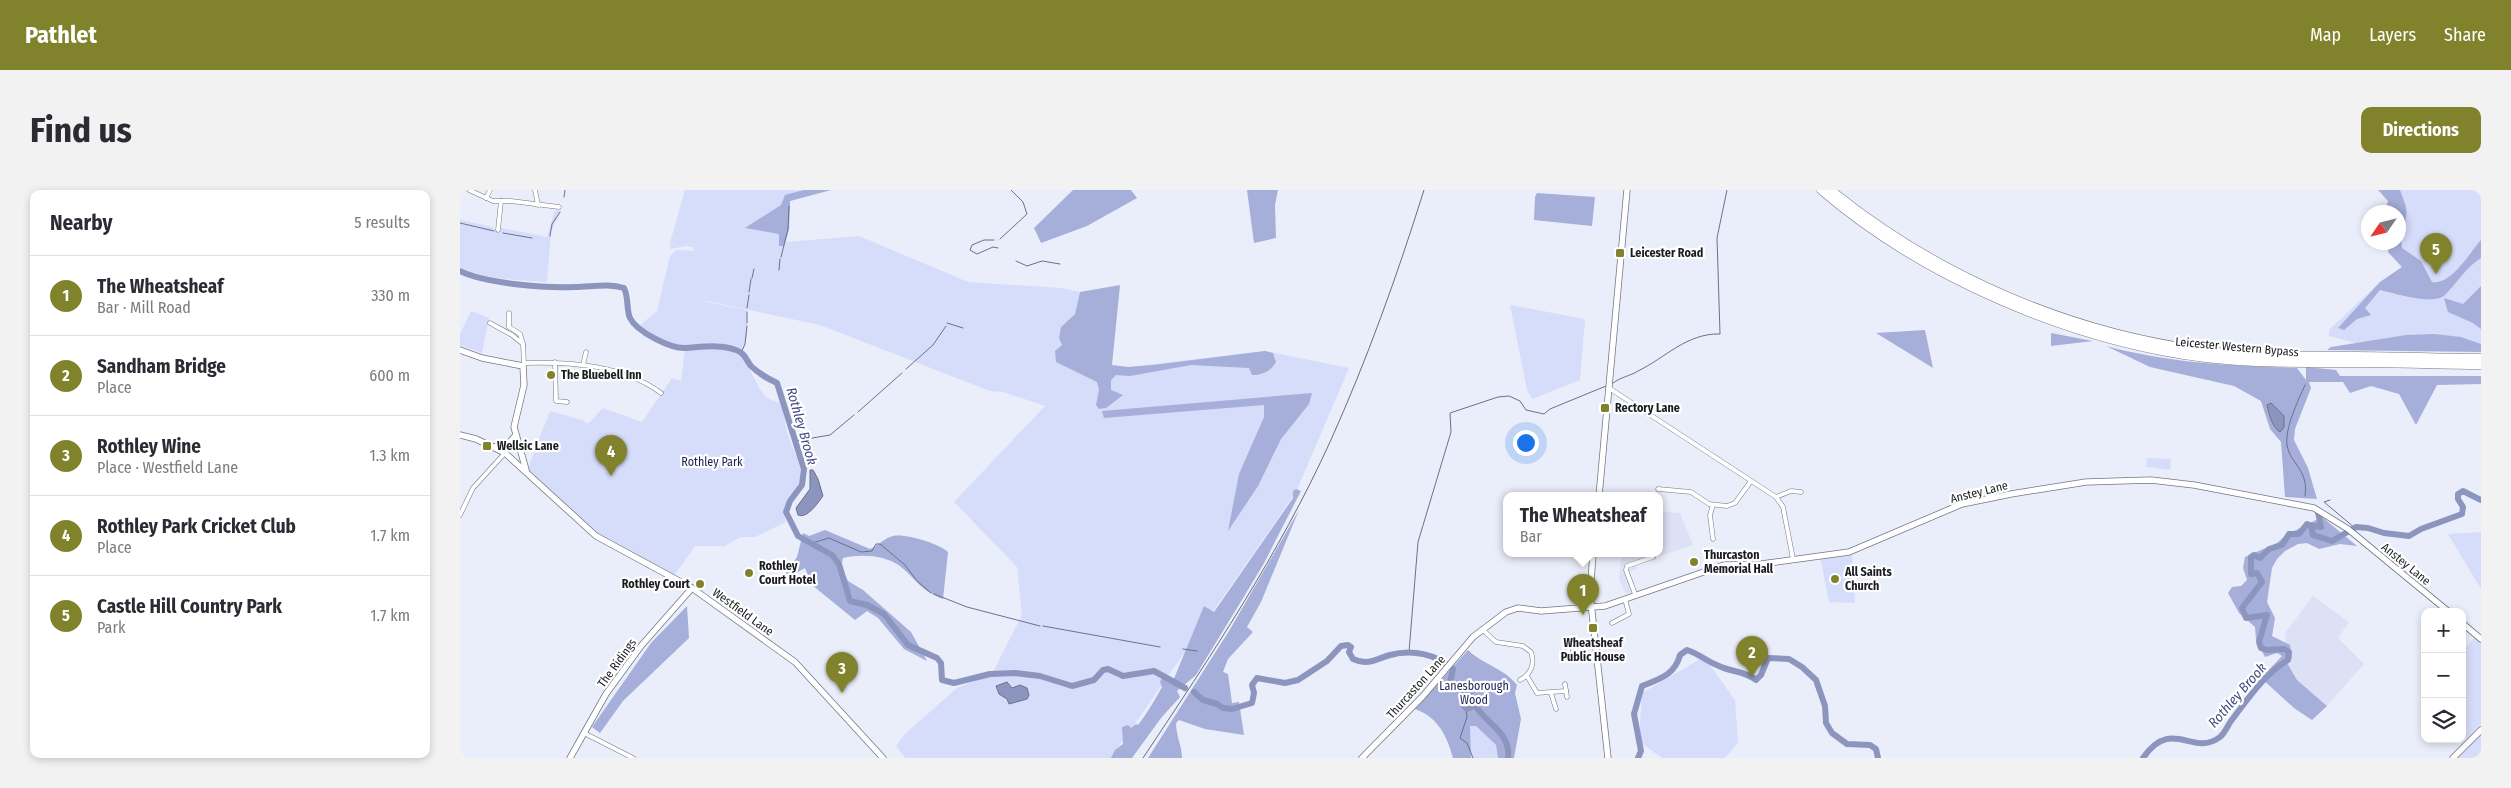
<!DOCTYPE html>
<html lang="en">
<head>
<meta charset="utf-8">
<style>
	:root { --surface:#fff; --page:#f2f2f3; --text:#2b2b33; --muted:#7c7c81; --line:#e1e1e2; --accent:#81832c }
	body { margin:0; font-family:"Fira Sans Condensed",sans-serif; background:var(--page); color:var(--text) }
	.controls { position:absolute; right:15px; bottom:15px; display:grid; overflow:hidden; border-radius:10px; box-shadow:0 2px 8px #0003 }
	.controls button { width:45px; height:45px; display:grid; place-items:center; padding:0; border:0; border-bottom:1px solid var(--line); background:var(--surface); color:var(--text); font:25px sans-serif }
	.compass { position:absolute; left:1901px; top:15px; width:45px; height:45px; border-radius:50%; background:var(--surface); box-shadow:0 2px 8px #0003; rotate:235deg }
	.you { position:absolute; left:1065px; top:252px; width:18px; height:18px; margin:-12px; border:4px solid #fff; border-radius:50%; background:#1a73e8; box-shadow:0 0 0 8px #1a73e833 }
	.badge { display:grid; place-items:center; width:32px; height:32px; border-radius:50%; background:var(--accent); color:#fff; font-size:16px; font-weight:700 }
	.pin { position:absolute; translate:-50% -41px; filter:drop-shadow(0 1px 2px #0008) }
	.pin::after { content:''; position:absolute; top:26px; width:18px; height:15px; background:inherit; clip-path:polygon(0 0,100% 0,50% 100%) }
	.popup { position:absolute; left:1043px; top:302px; width:160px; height:65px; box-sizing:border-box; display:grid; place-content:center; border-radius:10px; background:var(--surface); filter:drop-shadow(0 1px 4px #0005); font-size:16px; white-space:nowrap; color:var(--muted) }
	.popup b { font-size:19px; color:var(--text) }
	.popup::after { content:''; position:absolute; left:50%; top:100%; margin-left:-10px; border:10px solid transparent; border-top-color:var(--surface) }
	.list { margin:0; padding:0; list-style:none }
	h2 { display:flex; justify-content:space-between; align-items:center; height:65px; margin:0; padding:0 20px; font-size:21px }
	h2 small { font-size:16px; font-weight:400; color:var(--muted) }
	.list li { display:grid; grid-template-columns:32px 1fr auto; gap:15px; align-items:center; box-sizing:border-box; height:80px; padding:0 20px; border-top:1px solid var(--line) }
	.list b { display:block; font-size:19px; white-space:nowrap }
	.list p { margin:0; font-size:16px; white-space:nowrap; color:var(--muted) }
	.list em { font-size:16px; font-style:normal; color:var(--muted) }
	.icon { flex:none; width:28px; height:28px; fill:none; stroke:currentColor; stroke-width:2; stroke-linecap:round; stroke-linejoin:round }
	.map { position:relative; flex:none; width:2021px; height:568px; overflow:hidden; border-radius:10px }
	header { display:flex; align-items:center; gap:30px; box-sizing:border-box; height:70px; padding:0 25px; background:var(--accent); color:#fff }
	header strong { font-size:24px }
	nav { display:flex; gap:28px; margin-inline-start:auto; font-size:18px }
	.intro { display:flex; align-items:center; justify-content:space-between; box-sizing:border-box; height:120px; padding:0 30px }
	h1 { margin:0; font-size:35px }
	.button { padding:12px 22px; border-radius:10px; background:var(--accent); color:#fff; font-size:18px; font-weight:700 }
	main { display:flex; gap:30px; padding:0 30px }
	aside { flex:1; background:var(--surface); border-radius:10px; box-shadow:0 2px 8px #0003 }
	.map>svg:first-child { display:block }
	.built { fill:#dce1f5 }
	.green { fill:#d6ddfa }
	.forest { fill:#a5afd9 }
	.water { fill:#8c95be; stroke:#6a718f }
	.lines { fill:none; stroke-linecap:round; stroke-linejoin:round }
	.stream { stroke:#6a718f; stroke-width:1 }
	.river { stroke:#8c95be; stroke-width:6 }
	.street-casing { stroke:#747782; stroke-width:5 }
	.secondary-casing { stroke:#747782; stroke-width:7 }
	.highway-casing { stroke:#747782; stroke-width:9 }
	.street { stroke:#fff; stroke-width:4 }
	.secondary { stroke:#fff; stroke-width:5.5 }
	.highway { stroke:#fff; stroke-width:8 }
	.rail { stroke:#6c6e76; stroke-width:1 }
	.poi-dot { fill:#81832c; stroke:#fff; stroke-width:2 }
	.labels { text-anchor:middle; stroke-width:4.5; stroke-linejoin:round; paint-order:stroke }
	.poi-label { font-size:12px; font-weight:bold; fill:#1b1c21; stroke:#fff; text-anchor:start }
	.street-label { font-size:12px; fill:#1b1c21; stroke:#fff }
	.park-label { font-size:12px; fill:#1d2255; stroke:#fff }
	.water-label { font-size:14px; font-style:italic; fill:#444d84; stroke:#fff }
</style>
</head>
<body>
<header>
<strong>Pathlet</strong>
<nav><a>Map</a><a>Layers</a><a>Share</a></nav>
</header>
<div class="intro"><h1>Find us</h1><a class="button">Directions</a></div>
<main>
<aside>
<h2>Nearby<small>5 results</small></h2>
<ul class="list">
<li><span class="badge">1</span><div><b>The Wheatsheaf</b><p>Bar · Mill Road</p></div><em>330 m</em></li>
<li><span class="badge">2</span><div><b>Sandham Bridge</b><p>Place</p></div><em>600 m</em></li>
<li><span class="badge">3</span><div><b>Rothley Wine</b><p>Place · Westfield Lane</p></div><em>1.3 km</em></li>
<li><span class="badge">4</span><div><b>Rothley Park Cricket Club</b><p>Place</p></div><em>1.7 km</em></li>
<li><span class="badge">5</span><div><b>Castle Hill Country Park</b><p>Park</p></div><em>1.7 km</em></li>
</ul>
</aside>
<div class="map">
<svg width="2021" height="568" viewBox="0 0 2021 568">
	<rect width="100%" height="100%" fill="#eaedfa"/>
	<g class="built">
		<path d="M 1199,321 L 1220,323 L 1233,355 L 1176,374 L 1177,379 L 1168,382 L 1176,401 L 1166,404 L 1159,389 L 1162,364 L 1199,364 Z"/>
		<path d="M 1853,406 L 1889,432 L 1878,448 L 1904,474 L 1867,516 L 1837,490 L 1827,473 L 1825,443 Z"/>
	</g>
	<g class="green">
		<path d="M 225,0 L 371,0 L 330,11 L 329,39 L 326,52 L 399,46 L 508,92 L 601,98 L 620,102 L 615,124 L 601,137 L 631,173 L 668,177 L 805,161 L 889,178 L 836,302 L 651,568 L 445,568 L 436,556 L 445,544 L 497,498 L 532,484 L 562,425 L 557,377 L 494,312 L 585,216 L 543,202 L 530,201 L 360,135 L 247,111 L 244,101 L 247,112 L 287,120 L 287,146 L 280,165 C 296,181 296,211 322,213 C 324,224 325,237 329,248 C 333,261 343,275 341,289 C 337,307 319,309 326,332 L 295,347 L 280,347 L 265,356 L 235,356 L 214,386 L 135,343 L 71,284 L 68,278 L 90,221 L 122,230 L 128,234 L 143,218 L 182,232 L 212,188 L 221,191 L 225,158 L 207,154 L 178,137 L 197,121 L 210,66 L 217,60 L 235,61 L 233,57 L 226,56 L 210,59 L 211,49 Z"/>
		<path d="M 1928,0 L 2021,0 L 2021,158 L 1911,157 L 1869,146 L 1869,140 L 1920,92 L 1942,77 L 1928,62 L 1938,52 L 1938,22 Z"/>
		<path d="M 95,20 L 101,21 L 91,42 L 87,92 C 58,90 27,90 0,77 L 0,28 L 1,30 L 32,37 L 36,42 L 40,43 L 41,38 L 87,47 Z"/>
		<path d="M 1050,115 L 1125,129 L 1120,190 L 1072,209 L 1067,200 Z"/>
		<path d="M 11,121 L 29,128 L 22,163 L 0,155 L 0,144 Z"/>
		<path d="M 1687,268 L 1711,269 L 1710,280 L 1686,277 Z"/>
		<path d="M 2021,342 L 2021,399 L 1988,344 Z"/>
		<path d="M 1392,364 L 1395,413 L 1369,412 L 1360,367 Z"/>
		<path d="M 2015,447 L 2021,453 L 2021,534 L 2007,549 L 2002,542 L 2002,462 Z"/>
		<path d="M 1244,467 L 1275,510 L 1278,552 L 1265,568 L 1202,568 L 1179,551 L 1182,503 Z"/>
		<path d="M 1009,536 L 1016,536 L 1036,555 L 1038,568 L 1011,568 Z"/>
		<path d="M 2021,543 L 2021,568 L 1994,568 Z"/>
	</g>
	<g class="forest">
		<path d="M 344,0 L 371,0 L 330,11 L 329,39 L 324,56 L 319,56 L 319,44 L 285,38 L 321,15 L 325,5 Z"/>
		<path d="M 613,0 L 671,0 L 677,8 L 627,36 L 581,53 L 574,38 Z"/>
		<path d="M 787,0 L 818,0 L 815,15 L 816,48 L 794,53 Z"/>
		<path d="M 1918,0 L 1940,0 C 1943,9 1948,18 1946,27 C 1944,40 1940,44 1942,58 L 1961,71 L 1972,92 C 1992,95 2009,63 2021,50 L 2021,68 C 2005,78 1998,92 1985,105 C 1974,116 1934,103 1920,100 L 1905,118 L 1911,125 L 1897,129 L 1884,140 L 1878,138 L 1920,92 L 1942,77 L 1928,62 L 1930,53 L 1938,52 L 1938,22 L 1929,22 L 1926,17 L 1928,11 Z"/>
		<path d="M 1077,3 L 1135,7 L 1132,36 L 1074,30 L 1075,7 Z"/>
		<path d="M 660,95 L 652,175 L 668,177 L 693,175 L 805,161 L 813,163 L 816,172 C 811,181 802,185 792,185 L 789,178 L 731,175 L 670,186 L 656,185 L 651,190 L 651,200 L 663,205 L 646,218 L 639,219 L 636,215 L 639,200 L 637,192 L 596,172 L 595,161 L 602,155 L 599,148 L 601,137 L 615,124 L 620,102 Z"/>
		<path d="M 2021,96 L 2021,139 L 2013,133 L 1988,122 L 1984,108 L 2003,114 Z"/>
		<path d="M 1465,140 L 1473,178 L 1416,143 Z"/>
		<path d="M 1591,143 L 1633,151 L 1591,156 Z"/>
		<path d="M 1974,144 L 2001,147 L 2021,154 L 2021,162 L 1867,160 L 1871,157 L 1946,145 Z"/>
		<path d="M 1646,156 C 1709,173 1772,176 1837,178 L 1846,190 L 1846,177 L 1876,180 L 1880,186 L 2021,186 L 2021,194 L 1977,195 L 1956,235 L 1939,204 L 1911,196 L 1890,203 L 1883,192 L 1849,192 L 1851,198 L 1835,239 L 1834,250 L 1848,278 L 1857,309 L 1825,307 L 1821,252 L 1810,239 L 1801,211 L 1774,196 L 1690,177 Z"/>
		<path d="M 852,203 L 849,214 L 821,249 L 798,296 L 768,341 L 779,284 L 804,227 L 804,215 L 644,228 L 642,221 Z"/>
		<path d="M 836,299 L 841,301 L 803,375 L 777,418 L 736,485 L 717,501 L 720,507 L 701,528 L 672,568 L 651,568 L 655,560 L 663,554 L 662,537 L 668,535 L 671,538 L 676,534 L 678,535 C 686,525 696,508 702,497 L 700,492 L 703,486 L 713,491 L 744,416 L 754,422 L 833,308 L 833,301 Z"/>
		<path d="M 839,320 L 801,412 L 787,437 L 793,442 L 768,469 L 763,482 L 768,484 L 772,513 L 779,512 L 784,545 L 745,539 L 719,530 L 716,533 C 716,546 722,556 722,568 L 688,568 L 769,441 Z"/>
		<path d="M 1862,327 L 1897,356 L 1880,354 L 1859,359 L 1847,353 L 1838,354 L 1825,361 L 1817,369 L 1812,378 L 1807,412 L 1815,428 L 1812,446 L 1830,455 L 1832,468 L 1827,473 L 1837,490 L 1867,516 L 1852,530 L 1834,518 L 1801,488 L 1822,466 L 1817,463 L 1805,467 L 1796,450 L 1795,437 L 1779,423 L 1768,403 L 1772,397 L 1781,396 L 1787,390 L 1783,378 L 1785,367 L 1817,353 L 1826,345 Z"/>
		<path d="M 365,340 L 410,359 C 418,356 424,348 433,346 C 445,343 480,354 488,362 L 483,409 C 461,401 456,389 440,376 C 424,365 401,364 383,368 L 381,377 L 388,391 L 403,400 L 451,442 L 467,471 L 444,459 L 418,428 L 407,421 L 395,430 L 352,395 L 345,378 L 331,386 L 325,384 L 337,367 L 343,343 L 349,346 Z"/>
		<path d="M 227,416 L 229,448 L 163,511 L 140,543 L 132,537 L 191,453 Z"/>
		<path d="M 1008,460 C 1022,474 1044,478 1057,495 L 1055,503 L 1061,529 L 1054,568 L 1038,568 L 1036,555 L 1016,536 L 1010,536 L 1011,568 L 993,568 C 987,546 978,527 955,519 Z"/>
	</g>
	<g class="water">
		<path d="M 1811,213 L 1824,226 L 1824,237 L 1820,242 C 1812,237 1809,224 1807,215 Z"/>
		<path d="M 350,280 L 353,280 L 358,289 L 363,306 C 357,314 347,329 338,325 L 336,318 L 350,299 Z"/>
		<path d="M 547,492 L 552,498 L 560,495 L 567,498 L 569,505 L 567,509 L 549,514 L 547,509 L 539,504 L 536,496 Z"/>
	</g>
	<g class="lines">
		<g class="stream">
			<path d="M 104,7 L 105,0"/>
			<path d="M 0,33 L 34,41"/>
			<path d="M 43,43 L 72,48"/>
			<path d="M 90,46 L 92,34 L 100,22"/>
			<path d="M 540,49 L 567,24 L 563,12 L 551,0"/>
			<path d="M 534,50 L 524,50 L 512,55 L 510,60 L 517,64 L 533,57 L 538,58"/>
			<path d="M 321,67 L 328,39 L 329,16"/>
			<path d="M 556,71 L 567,76 L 582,71 L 600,74"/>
			<path d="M 319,80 L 320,69"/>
			<path d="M 292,88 L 294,79"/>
			<path d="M 289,102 L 291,89"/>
			<path d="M 287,118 L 289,105"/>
			<path d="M 287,122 L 287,133"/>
			<path d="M 487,133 L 503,138"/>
			<path d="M 281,163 L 285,154 L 287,136"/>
			<path d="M 446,179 L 473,155 L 486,136"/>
			<path d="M 1153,193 C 1161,187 1170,186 1178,181 C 1205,168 1227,143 1260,144 L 1257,48 L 1267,0"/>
			<path d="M 1845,195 C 1838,211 1825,237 1827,255 C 1830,274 1849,279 1845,306"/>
			<path d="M 398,222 L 442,183"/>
			<path d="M 335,251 L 370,245 L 394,225"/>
			<path d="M 1870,310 L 1864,312 L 1895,338"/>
			<path d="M 349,354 L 369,348 L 401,362 L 412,361 L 416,354 L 420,354 L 445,375 L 457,391 L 471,403"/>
			<path d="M 474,404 L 507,417 L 580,436"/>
			<path d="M 583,436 L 700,457"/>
			<path d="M 723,459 L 737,461"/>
			<path d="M 949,462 L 958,352 L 991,242 L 990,223 L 1038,207 L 1049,206 L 1060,211 L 1066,220 L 1084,224 L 1090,219 L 1146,196"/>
			<path d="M 1006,518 L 1007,527 L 1000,548 L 1007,553 L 1013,568"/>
		</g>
		<g class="river">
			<path d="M 0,81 C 27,94 84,98 114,97 C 131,97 148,93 164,98 C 169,108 166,119 170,128 C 177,142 211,159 226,158 C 242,157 260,154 276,160 C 285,163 286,170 291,176 C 299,184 307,188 317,193 L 344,279 L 342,295 L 330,311 L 326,322 L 338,346 L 372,365 L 379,374 L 390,411 L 407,415 L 424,424 L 448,455 L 477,468 L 481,473 L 482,490 L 494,493 L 530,484 L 555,483 L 580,486 L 612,496 L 634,490 L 643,480 L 648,479 L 663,486 L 694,481 L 725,498"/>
			<path d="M 1848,335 L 1861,337 L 1858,322"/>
			<path d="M 734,502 L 743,510 L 757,514 L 763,518 L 772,519 L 792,513 L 794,503 L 792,495 L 797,488 L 825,493 L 838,490 L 867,471 L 881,456 L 888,455 L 891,457 L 889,462 L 893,469 C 908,476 916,469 930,465 C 952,459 976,464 993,479 L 990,492 L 1010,505 L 1010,508 L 1003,513 L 1004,516 L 1007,519 L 1015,515 C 1026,534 1051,542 1048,568"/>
			<path d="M 1178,568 L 1181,561 L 1174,524 L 1182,496 C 1199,489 1215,485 1220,465 L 1227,460 C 1242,465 1245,471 1259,476 C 1271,482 1285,481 1296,490 L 1301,485 L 1308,468 L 1329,469 L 1342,477 L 1356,490 L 1365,516 L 1366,533 L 1372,543 L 1387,554 L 1410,555 L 1416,559 L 1418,568"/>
			<path d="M 1683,568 C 1712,526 1733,568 1760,547 C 1765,543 1768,535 1771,531 C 1788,509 1804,484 1828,470 L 1829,462 L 1824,459 L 1807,460 L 1801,458 L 1799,452 L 1807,425 L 1786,428 L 1782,418 L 1802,392 L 1797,383 L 1791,384 L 1791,367 L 1794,365 L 1800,368 L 1809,359 L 1822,355 L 1829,344 L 1839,344 L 1847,334 L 1851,336 L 1853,345 L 1872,351 L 1896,337 L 1908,338 L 1924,343 L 1949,346 L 1961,339 L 2002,324 L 2003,317 L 1998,309 L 1998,304 L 2003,301 L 2021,310"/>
		</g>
		<g class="street-casing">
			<g id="street">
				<path d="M 9,0 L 33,11 L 51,11 L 99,17"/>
				<path d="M 75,0 L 78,15"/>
				<path d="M 26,8 L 30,0"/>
				<path d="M 38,40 L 41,11"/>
				<path d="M 49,123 L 49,137 L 60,144 L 63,154"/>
				<path d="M 30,133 L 52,145 L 63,154 L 64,174"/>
				<path d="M 95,172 L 96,211 L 107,212"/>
				<path d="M 62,175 L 66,173 C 113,172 163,175 201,203"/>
				<path d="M 123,175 L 126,162"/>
				<path d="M 1149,198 L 1316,307 L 1323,317 L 1333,369"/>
				<path d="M 1198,299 L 1231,302 L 1249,314 L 1267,316 L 1275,313 L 1291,291"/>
				<path d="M 1316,307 L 1331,301 L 1341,302"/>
				<path d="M 1253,315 L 1250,325 L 1253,349"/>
				<path d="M 0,325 L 13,298 L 45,263"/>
				<path d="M 1175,404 L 1166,380 L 1167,376 L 1193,367"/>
				<path d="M 1152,433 L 1169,424 L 1165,409"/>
				<path d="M 1022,439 L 1036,452 L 1063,456 L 1071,462 C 1075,474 1071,484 1060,490"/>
				<path d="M 1108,461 L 1108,455 L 1137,452"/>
				<path d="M 1067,486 L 1077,503 L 1106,501"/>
				<path d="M 1105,494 L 1107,507"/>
				<path d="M 1091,503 L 1096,519"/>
				<path d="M 124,543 L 173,568"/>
			</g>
		</g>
		<g class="secondary-casing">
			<g id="secondary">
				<path d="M 0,160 L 22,168 L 63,176 L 64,195 L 54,237 L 66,280"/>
				<path d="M 0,245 L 16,249 L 45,263 L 136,346 L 232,398 L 335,472 L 423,568"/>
				<path d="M 34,257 L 49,253 L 55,246"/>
				<path d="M 1139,306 L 1167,0"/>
				<path d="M 1133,364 L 1130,404 L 1148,568"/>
				<path d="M 2002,433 L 2021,449"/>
				<path d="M 110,568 L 146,504 L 181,456 L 232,398"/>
				<path d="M 902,568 L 963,506 L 1013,447 L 1046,422 L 1058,418 L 1081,421 L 1145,416 L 1264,375 L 1301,374 L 1389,362 L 1502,314 L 1551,304 L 1626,292 L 1691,290 L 1734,295 L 1854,318 L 1888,339 L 1989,422"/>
				<path d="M 1993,568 L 2021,540"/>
			</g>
		</g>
		<g class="highway-casing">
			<g id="highway">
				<path d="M 1361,0 C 1463,88 1611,151 1745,168 C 1797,174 1851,173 1904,173 C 1943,173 1982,175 2021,175"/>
				<path d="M 1371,0 C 1476,85 1607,142 1741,160 C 1792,167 1845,166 1896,166 C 1938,166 1979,168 2021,168"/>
			</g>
		</g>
		<use href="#street" class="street"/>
		<use href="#secondary" class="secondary"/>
		<use href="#highway" class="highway"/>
		<path class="rail" d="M 683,568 C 751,466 819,364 870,252 C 907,170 937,86 964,0"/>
	</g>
	<g class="poi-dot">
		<rect x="1155" y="58" width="10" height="10" rx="2.5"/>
		<circle cx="91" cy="185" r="5"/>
		<rect x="1140" y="213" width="10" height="10" rx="2.5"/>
		<rect x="22" y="251" width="10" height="10" rx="2.5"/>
		<circle cx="1234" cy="372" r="5"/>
		<circle cx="289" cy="383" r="5"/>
		<circle cx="1375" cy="389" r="5"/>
		<circle cx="240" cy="394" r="5"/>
		<rect x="1128" y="433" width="10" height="10" rx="2.5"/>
	</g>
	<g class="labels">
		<g class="poi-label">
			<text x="1170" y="67">Leicester Road</text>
			<text x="101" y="189">The Bluebell Inn</text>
			<text x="1155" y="222">Rectory Lane</text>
			<text x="37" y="260">Wellsic Lane</text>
			<text x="1244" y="369">Thurcaston<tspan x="1244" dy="14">Memorial Hall</tspan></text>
			<text x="299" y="380">Rothley<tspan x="299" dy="14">Court Hotel</tspan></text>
			<text x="1385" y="386">All Saints<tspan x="1385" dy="14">Church</tspan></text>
			<text x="230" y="398" text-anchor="end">Rothley Court</text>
			<text x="1133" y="457" text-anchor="middle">Wheatsheaf<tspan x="1133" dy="14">Public House</tspan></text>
		</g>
		<g class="street-label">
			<text transform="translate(1777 157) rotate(5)" y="4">Leicester Western Bypass</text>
			<text transform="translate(1519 302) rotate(-14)" y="4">Anstey Lane</text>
			<text transform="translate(1946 374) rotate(39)" y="4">Anstey Lane</text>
			<text transform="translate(283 422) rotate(36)" y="4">Westfield Lane</text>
			<text transform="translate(157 473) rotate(-54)" y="4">The Ridings</text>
			<text transform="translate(956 497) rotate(-48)" y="4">Thurcaston Lane</text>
		</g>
		<g class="park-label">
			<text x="252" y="276">Rothley Park</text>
			<text x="1014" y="500">Lanesborough<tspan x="1014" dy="14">Wood</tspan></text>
		</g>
		<g class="water-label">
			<text transform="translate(342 236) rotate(74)" y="5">Rothley Brook</text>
			<text transform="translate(1777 505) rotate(-49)" y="5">Rothley Brook</text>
		</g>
	</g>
</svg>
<div class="controls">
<button>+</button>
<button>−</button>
<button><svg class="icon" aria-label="layers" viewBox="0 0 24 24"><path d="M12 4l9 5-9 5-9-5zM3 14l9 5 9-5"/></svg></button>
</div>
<svg class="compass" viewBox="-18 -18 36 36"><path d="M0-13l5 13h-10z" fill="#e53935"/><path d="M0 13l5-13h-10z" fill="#7c7c81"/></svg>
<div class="you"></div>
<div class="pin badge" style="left:1123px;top:425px">1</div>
<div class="popup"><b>The Wheatsheaf</b>Bar</div>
<div class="pin badge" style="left:1292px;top:487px">2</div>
<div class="pin badge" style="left:382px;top:503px">3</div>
<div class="pin badge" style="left:151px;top:286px">4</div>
<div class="pin badge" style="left:1976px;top:84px">5</div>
</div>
</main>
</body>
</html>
